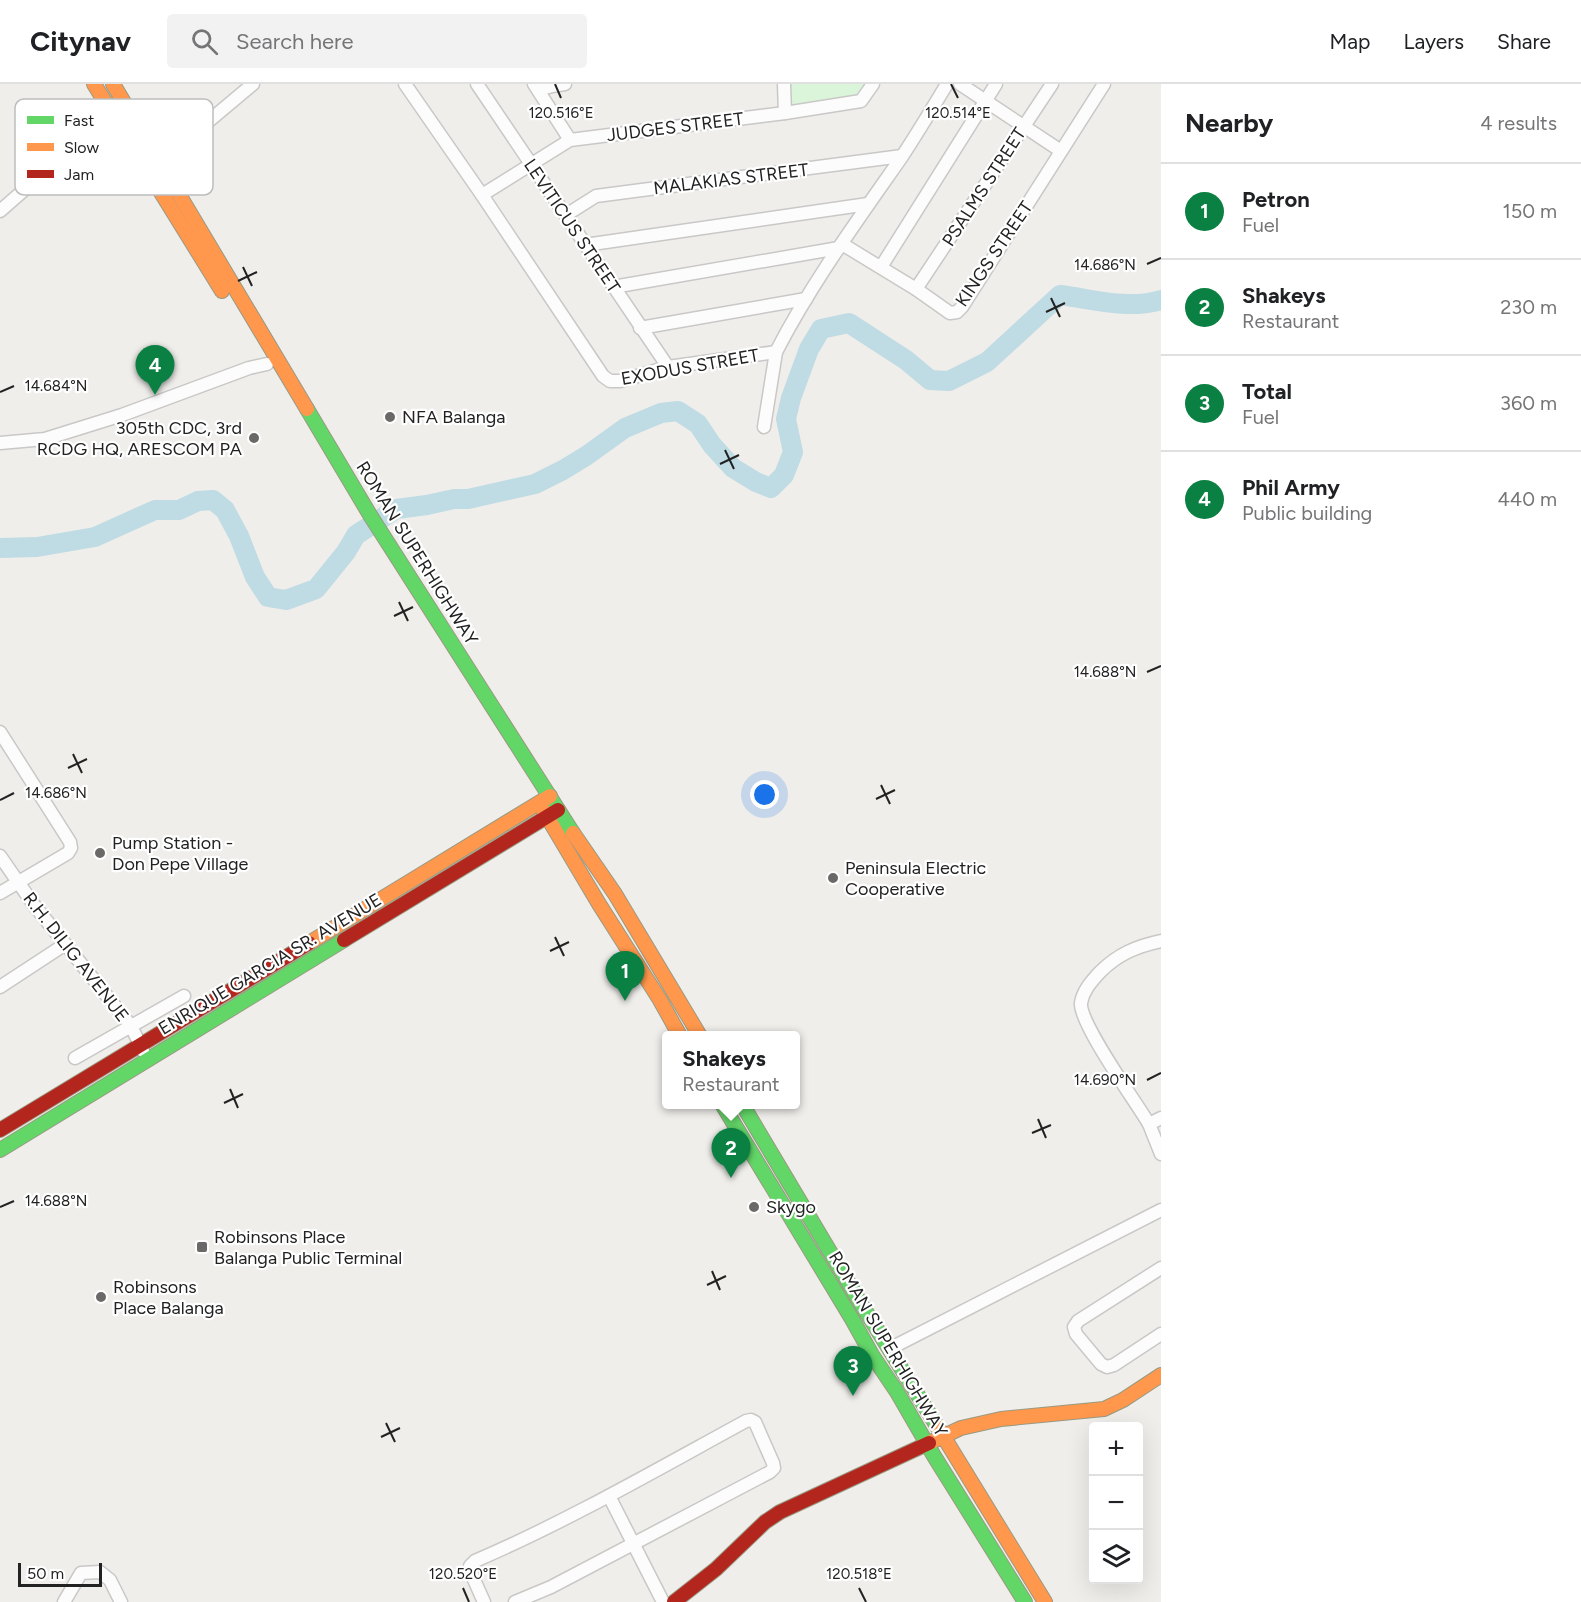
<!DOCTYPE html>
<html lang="en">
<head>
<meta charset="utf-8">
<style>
	:root { --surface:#fff; --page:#f2f2f2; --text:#202124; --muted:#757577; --line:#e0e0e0; --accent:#0b8043 }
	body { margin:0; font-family:Figtree,sans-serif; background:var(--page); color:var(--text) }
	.controls { position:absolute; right:18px; bottom:18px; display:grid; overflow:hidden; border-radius:6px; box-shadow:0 6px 24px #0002 }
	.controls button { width:54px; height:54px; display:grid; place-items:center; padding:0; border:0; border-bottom:2px solid var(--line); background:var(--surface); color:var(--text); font:30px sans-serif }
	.scale { position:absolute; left:18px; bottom:15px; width:84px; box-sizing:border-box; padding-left:6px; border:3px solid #222; border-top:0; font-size:16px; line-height:21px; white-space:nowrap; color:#222; -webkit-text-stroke:4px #fff; paint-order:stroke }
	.you { position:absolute; left:765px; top:711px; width:21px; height:21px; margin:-15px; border:4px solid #fff; border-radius:50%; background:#1a73e8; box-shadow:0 0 0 9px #1a73e833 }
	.badge { display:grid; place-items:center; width:39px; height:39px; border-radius:50%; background:var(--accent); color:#fff; font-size:20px; font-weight:700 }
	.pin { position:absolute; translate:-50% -50px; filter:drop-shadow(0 2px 3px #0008) }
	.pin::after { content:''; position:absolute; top:32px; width:21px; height:18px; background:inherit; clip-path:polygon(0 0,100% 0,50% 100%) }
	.popup { position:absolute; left:662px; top:947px; width:138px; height:78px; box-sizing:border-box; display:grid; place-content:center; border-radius:6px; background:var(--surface); filter:drop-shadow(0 2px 4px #0005); font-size:20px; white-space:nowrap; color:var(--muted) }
	.popup b { font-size:22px; color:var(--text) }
	.popup::after { content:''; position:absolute; left:50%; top:100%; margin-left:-12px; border:12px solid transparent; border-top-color:var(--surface) }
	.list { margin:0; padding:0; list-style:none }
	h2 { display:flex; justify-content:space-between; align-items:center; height:78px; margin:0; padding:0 24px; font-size:26px }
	h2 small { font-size:20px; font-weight:400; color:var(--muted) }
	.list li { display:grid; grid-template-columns:39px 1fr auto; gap:18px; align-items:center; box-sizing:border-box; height:96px; padding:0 24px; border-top:2px solid var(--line) }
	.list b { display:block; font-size:22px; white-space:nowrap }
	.list p { margin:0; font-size:20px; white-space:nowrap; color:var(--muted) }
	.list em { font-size:20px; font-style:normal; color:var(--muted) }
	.icon { flex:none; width:33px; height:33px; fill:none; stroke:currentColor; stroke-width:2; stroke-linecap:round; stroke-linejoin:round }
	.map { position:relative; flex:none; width:1161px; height:1518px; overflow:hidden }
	header { display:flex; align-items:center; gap:36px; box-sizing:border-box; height:84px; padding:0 30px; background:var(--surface); border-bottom:2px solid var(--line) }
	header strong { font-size:28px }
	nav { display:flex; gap:33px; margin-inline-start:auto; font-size:21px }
	.search { width:420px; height:54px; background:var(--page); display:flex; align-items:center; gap:15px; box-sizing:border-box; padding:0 21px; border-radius:6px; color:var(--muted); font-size:22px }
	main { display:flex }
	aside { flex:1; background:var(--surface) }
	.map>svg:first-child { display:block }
	.park { fill:#daf5da }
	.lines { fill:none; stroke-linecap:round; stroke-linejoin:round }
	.river { stroke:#bfdbe3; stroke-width:20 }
	.street-casing { stroke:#c9c8c7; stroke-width:15 }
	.fast-casing { stroke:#999a82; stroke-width:16 }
	.slow-casing { stroke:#999a82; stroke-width:16 }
	.jam-casing { stroke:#999a82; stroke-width:16 }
	.street { stroke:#fdfcfc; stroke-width:12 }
	.fast { stroke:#63d668; stroke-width:14 }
	.slow { stroke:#ff974d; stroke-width:14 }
	.jam { stroke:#b3261e; stroke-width:14 }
	.ticks { fill:none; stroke:#222; stroke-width:2 }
	.poi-dot { fill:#6a6968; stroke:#fff; stroke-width:2 }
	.labels { text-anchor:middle; stroke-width:4.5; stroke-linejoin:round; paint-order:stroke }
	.street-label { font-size:18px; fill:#222; stroke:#fff }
	.poi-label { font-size:18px; fill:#222; stroke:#fff; text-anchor:start }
	.key { fill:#fff; stroke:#bdbdbd; stroke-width:1.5 }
	.key-label { font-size:16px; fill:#222 }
	.ticks-label { font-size:15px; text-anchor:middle; fill:#222; stroke:#fff; stroke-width:4.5; stroke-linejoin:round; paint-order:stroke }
</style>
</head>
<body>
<header>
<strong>Citynav</strong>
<div class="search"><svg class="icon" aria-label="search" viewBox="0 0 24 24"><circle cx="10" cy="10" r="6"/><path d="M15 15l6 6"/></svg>Search here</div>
<nav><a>Map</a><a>Layers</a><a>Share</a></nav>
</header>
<main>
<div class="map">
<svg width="1161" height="1518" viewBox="0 0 1161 1518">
	<rect width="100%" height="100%" fill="#f0eeeb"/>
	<path class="park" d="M 786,0 L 871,0 L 860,16 L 787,28 Z"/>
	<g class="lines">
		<path class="river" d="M 0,464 L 37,463 L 95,453 L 155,426 L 179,426 L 198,417 L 213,416 L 225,426 L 239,452 L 255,493 L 268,513 L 286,516 L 316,505 L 346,468 L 356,451 L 396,425 L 427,421 L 454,415 L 468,415 L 535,400 L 563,386 L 586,372 L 625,344 L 661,329 L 678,327 L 698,340 L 712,361 L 733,384 L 756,398 L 771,404 L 784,391 L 793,368 L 786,335 L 791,314 L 809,265 L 821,245 L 849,239 L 906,276 L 930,296 L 949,297 L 987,278 L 1060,211 C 1093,215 1128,226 1161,216"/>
		<g class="street-casing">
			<g id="street">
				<path d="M 405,0 L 482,111 L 603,292 L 610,297 L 620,297 L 668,283 L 776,268 C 811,200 857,137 901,74 C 917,50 932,25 947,0"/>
				<path d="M 477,0 L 668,283"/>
				<path d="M 534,0 L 570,56"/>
				<path d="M 784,0 L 785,29"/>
				<path d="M 960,0 L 1061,67"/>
				<path d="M 538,6 L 552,2 L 565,0"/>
				<path d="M 160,78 L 253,0"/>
				<path d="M 482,111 L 570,56 L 785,29 L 861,17 L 873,0"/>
				<path d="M 0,127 L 112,29"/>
				<path d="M 566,131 L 596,112 L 902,72"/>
				<path d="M 842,160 L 916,205 L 950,229 L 957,228 L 962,223 L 1104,0"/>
				<path d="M 585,161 L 868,120"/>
				<path d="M 881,183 L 996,0"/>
				<path d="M 613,203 L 839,164"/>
				<path d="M 916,205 L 1052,0"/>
				<path d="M 640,244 L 806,215"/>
				<path d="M 764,343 L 776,268"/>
				<path d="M 0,359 L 45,355 L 122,331 L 249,284 L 267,280"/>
				<path d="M 0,648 L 70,758 L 71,764 L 68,769 L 0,809"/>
				<path d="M 0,772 L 34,821 L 131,942 L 143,967"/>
				<path d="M 0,903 L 64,861"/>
				<path d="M 75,974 L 184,912"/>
				<path d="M 1161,1034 L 1149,1040 L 1161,1070"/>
				<path d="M 1149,1040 C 1136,1018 1079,939 1081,919 C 1083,906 1092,897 1100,888 C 1118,870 1137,862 1161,857"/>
				<path d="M 1161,1184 L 1078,1237 L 1074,1243 L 1076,1250 L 1101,1280 L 1107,1283 L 1114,1281 L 1161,1250"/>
				<path d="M 889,1265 L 1161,1126"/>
				<path d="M 609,1412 L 663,1518"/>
				<path d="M 64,1518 L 81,1489 L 100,1488 L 110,1496 L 121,1518"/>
				<path d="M 484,1518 L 471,1489 L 470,1482 L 475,1477 C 568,1437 656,1386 746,1337 L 751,1336 L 755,1338 L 773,1379 L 774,1384 L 770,1388 L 551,1503 L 515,1518"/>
			</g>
		</g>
		<g class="fast-casing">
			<g id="fast">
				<path d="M 307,325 L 370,431 L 573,749"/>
				<path d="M 722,1020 L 852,1235 L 872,1271 L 897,1308 L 934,1372 L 1025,1518"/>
				<path d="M 742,1020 L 860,1218 L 937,1342"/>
				<path d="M 0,1066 L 344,856"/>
			</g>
		</g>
		<g class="slow-casing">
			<g id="slow">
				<path d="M 94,0 L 222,207"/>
				<path d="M 113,0 L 307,325"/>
				<path d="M 542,724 L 599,820 L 660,916 L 680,952"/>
				<path d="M 573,749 L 615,810 L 700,952"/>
				<path d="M 309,859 L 550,712"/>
				<path d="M 937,1342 L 1045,1518"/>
				<path d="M 929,1359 L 961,1344 L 1001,1335 L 1104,1325 L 1123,1316 L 1161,1291"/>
			</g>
		</g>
		<g class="jam-casing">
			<g id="jam">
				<path d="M 344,856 L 558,726"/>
				<path d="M 0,1046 L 309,859"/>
				<path d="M 674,1518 L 716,1485 L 765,1438 L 780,1428 L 929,1359"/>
			</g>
		</g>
		<use href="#street" class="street"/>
		<use href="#fast" class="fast"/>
		<use href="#slow" class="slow"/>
		<use href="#jam" class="jam"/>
	</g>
	<path class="ticks" d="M 555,0 L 561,14M 951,0 L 958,14M 1147,180 L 1161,174M 243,183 L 252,202M 238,197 L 257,188M 1051,214 L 1060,233M 1046,228 L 1065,219M 0,308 L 14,302M 725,366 L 734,385M 720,380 L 739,371M 399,518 L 408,537M 394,532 L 413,523M 1147,588 L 1161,582M 73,670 L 82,689M 68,684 L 87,675M 881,701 L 890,720M 876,715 L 895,706M 0,716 L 14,709M 555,853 L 564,872M 550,867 L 569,858M 1147,996 L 1161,989M 230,1005 L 238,1024M 224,1019 L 243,1010M 1038,1035 L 1046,1054M 1032,1049 L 1051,1041M 0,1123 L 14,1117M 712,1187 L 720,1206M 707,1201 L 726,1192M 386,1339 L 395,1358M 381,1353 L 400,1344M 463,1504 L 469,1518M 859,1504 L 866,1518"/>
	<g class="poi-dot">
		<circle cx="390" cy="333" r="6"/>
		<circle cx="254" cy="354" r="6"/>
		<circle cx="100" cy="769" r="6"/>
		<circle cx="833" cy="794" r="6"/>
		<circle cx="754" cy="1123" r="6"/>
		<rect x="196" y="1157" width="12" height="12" rx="3"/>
		<circle cx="101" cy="1213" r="6"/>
	</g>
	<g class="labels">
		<g class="street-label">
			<text transform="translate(675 43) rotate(-7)" y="6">JUDGES STREET</text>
			<text transform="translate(731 95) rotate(-7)" y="6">MALAKIAS STREET</text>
			<text transform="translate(984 103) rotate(-57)" y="6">PSALMS STREET</text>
			<text transform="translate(572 142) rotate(56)" y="6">LEVITICUS STREET</text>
			<text transform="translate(994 170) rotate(-56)" y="6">KINGS STREET</text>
			<text transform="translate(690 283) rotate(-10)" y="6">EXODUS STREET</text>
			<text transform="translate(417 469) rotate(58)" y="6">ROMAN SUPERHIGHWAY</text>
			<text transform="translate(76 873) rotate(52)" y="6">R.H. DILIG AVENUE</text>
			<text transform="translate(270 880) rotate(-31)" y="6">ENRIQUE GARCIA SR. AVENUE</text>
			<text transform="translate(888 1260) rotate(59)" y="6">ROMAN SUPERHIGHWAY</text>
		</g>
		<g class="poi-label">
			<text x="402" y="339">NFA Balanga</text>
			<text x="242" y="350" text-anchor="end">305th CDC, 3rd<tspan x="242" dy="21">RCDG HQ, ARESCOM PA</tspan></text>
			<text x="112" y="765">Pump Station -<tspan x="112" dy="21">Don Pepe Village</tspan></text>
			<text x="845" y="790">Peninsula Electric<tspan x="845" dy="21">Cooperative</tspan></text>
			<text x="766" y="1129">Skygo</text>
			<text x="214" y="1159">Robinsons Place<tspan x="214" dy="21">Balanga Public Terminal</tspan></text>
			<text x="113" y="1209">Robinsons<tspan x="113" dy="21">Place Balanga</tspan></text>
		</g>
	</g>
	<rect x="15" y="15" width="198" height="96" rx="9" class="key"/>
	<rect x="27" y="32" width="27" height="8" fill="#63d668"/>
	<rect x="27" y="59" width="27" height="8" fill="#ff974d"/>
	<rect x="27" y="86" width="27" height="8" fill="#b3261e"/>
	<g class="key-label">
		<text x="64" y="42">Fast</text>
		<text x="64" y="69">Slow</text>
		<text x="64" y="96">Jam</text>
	</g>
	<g class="ticks-label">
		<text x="561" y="34">120.516°E</text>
		<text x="958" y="34">120.514°E</text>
		<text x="1105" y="186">14.686°N</text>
		<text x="56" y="307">14.684°N</text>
		<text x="1105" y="593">14.688°N</text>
		<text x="56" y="714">14.686°N</text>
		<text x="1105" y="1001">14.690°N</text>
		<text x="56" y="1122">14.688°N</text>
		<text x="463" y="1495">120.520°E</text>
		<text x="859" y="1495">120.518°E</text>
	</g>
</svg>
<div class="controls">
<button>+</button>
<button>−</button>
<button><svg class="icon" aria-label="layers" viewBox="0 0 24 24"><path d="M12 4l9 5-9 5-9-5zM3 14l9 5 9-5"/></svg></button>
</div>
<div class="scale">50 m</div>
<div class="you"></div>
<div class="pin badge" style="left:625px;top:917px">1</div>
<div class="pin badge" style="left:731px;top:1094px">2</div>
<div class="popup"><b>Shakeys</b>Restaurant</div>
<div class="pin badge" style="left:853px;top:1312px">3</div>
<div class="pin badge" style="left:155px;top:311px">4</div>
</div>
<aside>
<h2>Nearby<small>4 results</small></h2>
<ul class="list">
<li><span class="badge">1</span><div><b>Petron</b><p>Fuel</p></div><em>150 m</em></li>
<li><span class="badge">2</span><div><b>Shakeys</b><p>Restaurant</p></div><em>230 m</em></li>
<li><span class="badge">3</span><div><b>Total</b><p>Fuel</p></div><em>360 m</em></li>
<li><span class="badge">4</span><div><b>Phil Army</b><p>Public building</p></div><em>440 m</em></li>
</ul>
</aside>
</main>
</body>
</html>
